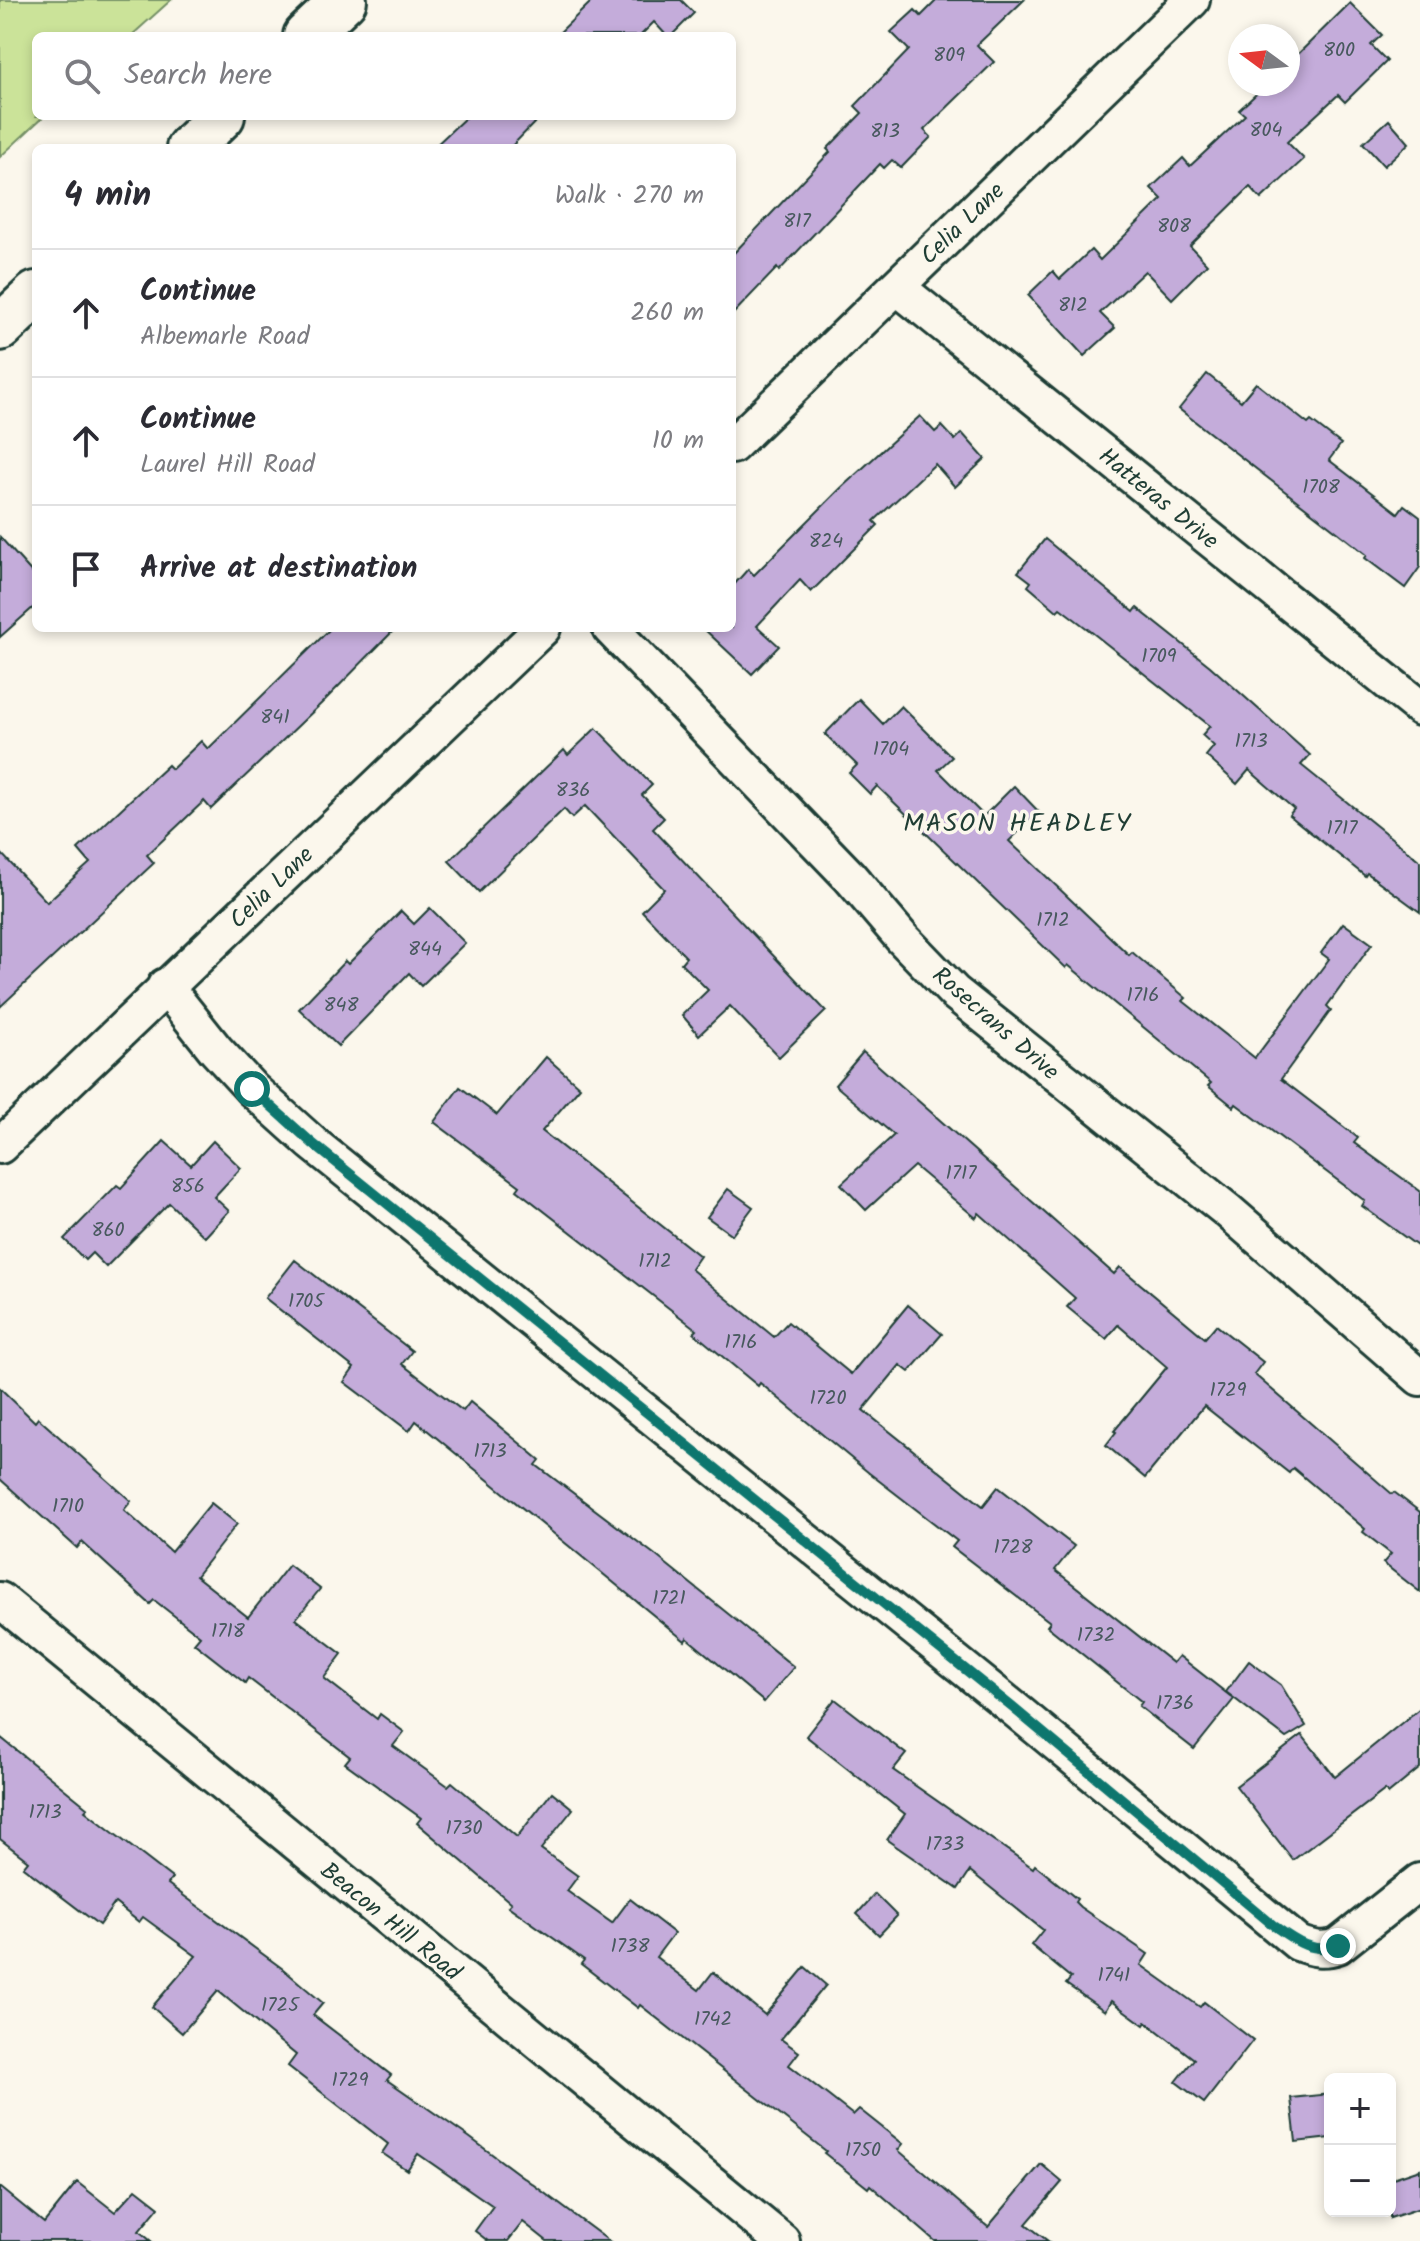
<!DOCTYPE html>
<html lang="en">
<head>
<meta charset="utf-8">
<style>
	:root { --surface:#fff; --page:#f7f7f7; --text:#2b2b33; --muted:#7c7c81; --line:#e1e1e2 }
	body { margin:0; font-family:Kalam,sans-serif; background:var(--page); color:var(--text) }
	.controls { position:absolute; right:24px; bottom:24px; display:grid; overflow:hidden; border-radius:12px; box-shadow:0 4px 12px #0003 }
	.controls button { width:72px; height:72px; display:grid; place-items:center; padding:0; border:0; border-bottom:2px solid var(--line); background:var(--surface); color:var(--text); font:40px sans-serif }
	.compass { position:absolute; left:1228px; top:24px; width:72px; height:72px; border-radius:50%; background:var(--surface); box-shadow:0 4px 12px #0003; rotate:285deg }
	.stop { position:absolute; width:24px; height:24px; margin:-18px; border:6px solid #0f766e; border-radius:50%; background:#fff }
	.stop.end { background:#0f766e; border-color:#fff; box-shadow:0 2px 8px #0008 }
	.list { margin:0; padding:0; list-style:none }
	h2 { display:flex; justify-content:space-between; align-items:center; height:104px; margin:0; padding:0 32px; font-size:34px }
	h2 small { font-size:26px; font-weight:400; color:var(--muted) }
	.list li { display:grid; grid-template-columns:52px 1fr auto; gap:24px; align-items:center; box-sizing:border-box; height:128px; padding:0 32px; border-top:2px solid var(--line) }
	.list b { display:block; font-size:30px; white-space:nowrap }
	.list p { margin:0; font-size:26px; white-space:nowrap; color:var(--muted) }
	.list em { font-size:26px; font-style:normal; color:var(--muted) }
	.icon { flex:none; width:44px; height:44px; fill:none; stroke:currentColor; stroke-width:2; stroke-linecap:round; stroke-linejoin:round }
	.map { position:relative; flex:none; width:1420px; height:2241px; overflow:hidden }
	.search { position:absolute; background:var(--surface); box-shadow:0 4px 12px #0003; left:32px; top:32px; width:704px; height:88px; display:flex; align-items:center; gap:20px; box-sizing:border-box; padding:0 28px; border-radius:12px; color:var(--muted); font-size:30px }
	.panel { position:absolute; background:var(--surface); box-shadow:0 4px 12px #0003; left:32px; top:144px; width:704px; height:488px; border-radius:12px }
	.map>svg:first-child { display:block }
	.green { fill:#cbe399; stroke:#759066; stroke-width:2 }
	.building { fill:#c4acda; stroke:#1f3d34; stroke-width:2 }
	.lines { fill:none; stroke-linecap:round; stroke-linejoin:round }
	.minor-casing { stroke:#1f3d34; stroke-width:40 }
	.major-casing { stroke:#1f3d34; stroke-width:50 }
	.minor { stroke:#fbf7ec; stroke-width:34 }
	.major { stroke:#fbf7ec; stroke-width:44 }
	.route { stroke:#0f766e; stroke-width:10 }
	.labels { text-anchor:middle; stroke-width:7; stroke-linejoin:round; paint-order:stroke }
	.number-label { font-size:20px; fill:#48595e }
	.street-label { font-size:24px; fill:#1f3d34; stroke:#fbf7ec }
	.neighbourhood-label { font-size:26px; letter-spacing:2px; fill:#1f3d34; stroke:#fbf7ec }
</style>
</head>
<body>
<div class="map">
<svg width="1420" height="2241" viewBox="0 0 1420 2241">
	<rect width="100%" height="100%" fill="#fbf7ec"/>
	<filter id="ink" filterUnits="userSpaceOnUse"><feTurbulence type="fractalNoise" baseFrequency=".0125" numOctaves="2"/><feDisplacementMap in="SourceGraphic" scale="16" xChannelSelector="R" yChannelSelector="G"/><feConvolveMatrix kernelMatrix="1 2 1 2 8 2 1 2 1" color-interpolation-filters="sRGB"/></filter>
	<g filter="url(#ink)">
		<path class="green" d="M 0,0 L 171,0 L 131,36 L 36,36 L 36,116 L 44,116 L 0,157 Z"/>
		<g class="building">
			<path d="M 593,0 L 681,0 L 694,13 L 671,36 L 667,36 L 654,22 L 640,36 L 556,36 Z"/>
			<path d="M 937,0 L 1024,0 L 977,45 L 994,62 L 924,130 L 931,137 L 901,168 L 892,160 L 884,168 L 880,164 L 779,271 L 777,268 L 732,315 L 732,255 L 830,152 L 827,149 L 862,113 L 855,106 L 909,50 L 891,32 L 915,10 L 921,16 Z"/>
			<path d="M 1350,3 L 1382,35 L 1371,45 L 1387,61 L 1345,102 L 1338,95 L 1287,142 L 1304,159 L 1261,199 L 1250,187 L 1190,246 L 1207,264 L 1172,299 L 1145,271 L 1100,313 L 1115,328 L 1084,356 L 1028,295 L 1053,271 L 1060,279 L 1091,250 L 1100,260 L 1162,199 L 1151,188 L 1183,158 L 1190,166 L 1245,115 L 1239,110 L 1267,84 L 1288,84 L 1288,64 Z"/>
			<path d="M 467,116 L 541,116 L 510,148 L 433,148 Z"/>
			<path d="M 1389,120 L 1409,143 L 1384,166 L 1363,143 Z"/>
			<path d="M 1207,374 L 1241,401 L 1256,383 L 1308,424 L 1311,421 L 1341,444 L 1329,460 L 1398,513 L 1404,505 L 1420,517 L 1420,567 L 1405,588 L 1365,558 L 1367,555 L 1179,409 Z"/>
			<path d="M 920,416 L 935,432 L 942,426 L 955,440 L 962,433 L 985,459 L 955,487 L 935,464 L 874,521 L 878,525 L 811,592 L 800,580 L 757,626 L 779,646 L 752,674 L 703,628 L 732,628 L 732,587 L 748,569 L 754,575 L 841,488 Z"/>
			<path d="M 0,537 L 36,577 L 36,605 L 0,637 Z"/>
			<path d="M 1045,539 L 1134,612 L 1137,608 L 1210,666 L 1310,755 L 1301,765 L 1420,861 L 1420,912 L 1367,873 L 1365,876 L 1289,815 L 1294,809 L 1249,770 L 1237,784 L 1206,756 L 1214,746 L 1202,735 L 1210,726 L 1089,630 L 1060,608 L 1057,611 L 1028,586 L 1031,582 L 1018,572 Z"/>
			<path d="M 331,628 L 396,628 L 325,700 L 211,809 L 204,801 L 147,855 L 154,863 L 0,1007 L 0,852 L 47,902 L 90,863 L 78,849 L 168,765 L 172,769 L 201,741 L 208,749 Z"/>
			<path d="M 859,699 L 883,724 L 901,706 L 952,757 L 938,770 L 984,816 L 1014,786 L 1039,812 L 1009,841 L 1129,955 L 1132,952 L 1186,998 L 1183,1001 L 1255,1058 L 1329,959 L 1321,953 L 1343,923 L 1372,944 L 1327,1006 L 1331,1010 L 1281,1079 L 1358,1138 L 1354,1143 L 1420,1191 L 1420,1248 L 1362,1206 L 1365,1201 L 1236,1104 L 1234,1107 L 1208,1086 L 1211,1083 L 1068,965 L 1066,968 L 877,786 L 870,794 L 849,773 L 857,765 L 825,734 Z"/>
			<path d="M 596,728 L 652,785 L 642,795 L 664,818 L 653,829 L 826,1011 L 779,1057 L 730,1006 L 699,1035 L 682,1015 L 708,990 L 681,963 L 686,957 L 642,911 L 664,889 L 585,806 L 572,818 L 564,809 L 479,892 L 449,861 L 564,750 L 568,755 Z"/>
			<path d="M 430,908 L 465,943 L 421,986 L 409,973 L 338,1046 L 299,1009 L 345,961 L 348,964 L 401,911 L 414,924 Z"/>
			<path d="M 863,1052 L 1114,1274 L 1120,1267 L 1205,1338 L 1216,1325 L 1263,1362 L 1254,1374 L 1392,1494 L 1394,1492 L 1420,1512 L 1420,1592 L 1383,1563 L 1391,1554 L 1363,1532 L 1365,1529 L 1293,1468 L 1289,1473 L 1204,1406 L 1145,1478 L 1106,1445 L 1116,1432 L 1114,1431 L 1167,1367 L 1118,1325 L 1106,1339 L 1067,1307 L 1075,1298 L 979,1213 L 976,1218 L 914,1166 L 866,1210 L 841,1184 L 894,1135 L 835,1085 Z"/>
			<path d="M 546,1057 L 580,1087 L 542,1131 L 700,1256 L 691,1269 L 774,1337 L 788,1322 L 851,1374 L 908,1305 L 942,1334 L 909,1372 L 900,1365 L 863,1410 L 983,1506 L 998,1487 L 1074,1546 L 1055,1570 L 1173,1663 L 1179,1656 L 1234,1699 L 1194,1749 L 1139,1706 L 1142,1702 L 1047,1626 L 1050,1622 L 952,1547 L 957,1541 L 869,1473 L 760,1383 L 758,1386 L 694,1333 L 697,1330 L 517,1190 L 520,1186 L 434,1122 L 460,1087 L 497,1115 Z"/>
			<path d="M 164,1141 L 191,1165 L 213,1141 L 241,1168 L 214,1197 L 229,1211 L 205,1237 L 169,1203 L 106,1267 L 92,1253 L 85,1260 L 64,1239 L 117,1185 L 121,1188 Z"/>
			<path d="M 728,1189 L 753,1207 L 732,1235 L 707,1217 Z"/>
			<path d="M 295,1260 L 412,1351 L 402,1364 L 463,1411 L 470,1402 L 540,1460 L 536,1465 L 654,1554 L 794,1667 L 764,1702 L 687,1638 L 685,1641 L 416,1421 L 409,1431 L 344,1382 L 354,1368 L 265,1298 Z"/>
			<path d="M 0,1388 L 35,1422 L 38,1418 L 131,1501 L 124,1510 L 171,1552 L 211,1503 L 237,1524 L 196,1576 L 248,1617 L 289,1565 L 320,1589 L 296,1619 L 342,1654 L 324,1678 L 377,1719 L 380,1714 L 404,1732 L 393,1746 L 448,1786 L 452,1782 L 517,1837 L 552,1792 L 573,1809 L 541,1849 L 578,1876 L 567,1891 L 612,1923 L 630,1899 L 674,1933 L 656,1957 L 699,1990 L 713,1972 L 765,2015 L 805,1967 L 826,1985 L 781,2039 L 799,2052 L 789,2065 L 853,2115 L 859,2109 L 903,2144 L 898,2150 L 988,2227 L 1041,2164 L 1062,2182 L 1026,2224 L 1048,2241 L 935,2241 L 870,2185 L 868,2188 L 824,2153 L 826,2151 L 640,2005 L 638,2008 L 581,1964 L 584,1960 L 508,1906 L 511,1903 L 417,1823 L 421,1818 L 345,1763 L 350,1757 L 248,1678 L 245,1683 L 194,1643 L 200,1636 L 154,1600 L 150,1604 L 82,1542 L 77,1548 L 0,1479 Z"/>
			<path d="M 1249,1661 L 1281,1685 L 1306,1726 L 1286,1738 L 1226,1692 Z"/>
			<path d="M 835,1699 L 906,1754 L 893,1770 L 1033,1868 L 1035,1865 L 1077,1899 L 1075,1902 L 1080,1907 L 1148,1954 L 1141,1965 L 1200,2007 L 1204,2002 L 1253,2040 L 1204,2103 L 1176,2082 L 1194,2059 L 1146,2022 L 1144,2025 L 1111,2001 L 1105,2011 L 1066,1984 L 1071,1978 L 1031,1945 L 1043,1930 L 970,1871 L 958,1889 L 887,1840 L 905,1814 L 806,1736 Z"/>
			<path d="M 1420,1708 L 1420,1768 L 1388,1794 L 1385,1790 L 1293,1860 L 1236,1786 L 1302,1735 L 1335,1777 Z"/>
			<path d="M 0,1737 L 88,1808 L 85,1811 L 172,1878 L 168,1884 L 283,1969 L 323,2003 L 313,2015 L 391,2075 L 387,2080 L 469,2137 L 609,2241 L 547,2241 L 523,2222 L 508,2241 L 488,2241 L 475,2231 L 493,2206 L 418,2154 L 407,2170 L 382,2153 L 388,2144 L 288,2066 L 296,2055 L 218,1991 L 182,2033 L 152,2007 L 196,1956 L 143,1917 L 139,1922 L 115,1903 L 99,1925 L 23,1867 L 28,1861 L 0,1839 Z"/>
			<path d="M 875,1894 L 897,1916 L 879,1935 L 857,1914 Z"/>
			<path d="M 1330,2094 L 1330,2138 L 1296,2142 L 1291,2098 Z"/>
			<path d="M 1420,2169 L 1420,2208 L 1390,2218 L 1390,2179 Z"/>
			<path d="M 77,2182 L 115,2212 L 136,2189 L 159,2207 L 139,2231 L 151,2241 L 0,2241 L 0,2187 L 44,2223 Z"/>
		</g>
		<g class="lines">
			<g class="minor-casing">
				<g id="minor">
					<path d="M 897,287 L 1420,708"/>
					<path d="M 732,446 L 1192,0"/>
					<path d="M 610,628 L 849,876 L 902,938 L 954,992 L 1228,1211 L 1420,1378"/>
					<path d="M 165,986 L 216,1050 L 252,1089 L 312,1143 L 1012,1707 L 1298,1943 C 1313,1949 1323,1951 1338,1946 L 1420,1881"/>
					<path d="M 0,1146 L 543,628"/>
					<path d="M 0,1600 L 782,2241"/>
				</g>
			</g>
			<g class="major-casing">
				<g id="major">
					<path d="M 306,36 L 344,0"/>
					<path d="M 189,148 L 222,116"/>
					<path d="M 0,328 L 36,294"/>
				</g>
			</g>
			<use href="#minor" class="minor"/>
			<use href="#major" class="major"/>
		</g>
	</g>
	<g class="lines" filter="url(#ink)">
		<path class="route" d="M 252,1089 L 312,1143 L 1012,1707 L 1273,1925 C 1294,1940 1311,1954 1338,1946"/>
	</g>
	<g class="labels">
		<g class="number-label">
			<text x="1339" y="56">800</text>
			<text x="949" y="61">809</text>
			<text x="1266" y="136">804</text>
			<text x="885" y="137">813</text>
			<text x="797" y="227">817</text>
			<text x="1174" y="232">808</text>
			<text x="1073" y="311">812</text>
			<text x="1321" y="493">1708</text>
			<text x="826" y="547">824</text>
			<text x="1159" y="662">1709</text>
			<text x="275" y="723">841</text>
			<text x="1251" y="747">1713</text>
			<text x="891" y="755">1704</text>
			<text x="573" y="796">836</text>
			<text x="1342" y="834">1717</text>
			<text x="1053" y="926">1712</text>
			<text x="425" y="955">844</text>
			<text x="1143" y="1001">1716</text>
			<text x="341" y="1011">848</text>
			<text x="961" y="1179">1717</text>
			<text x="188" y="1192">856</text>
			<text x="108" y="1236">860</text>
			<text x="655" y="1267">1712</text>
			<text x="306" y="1307">1705</text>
			<text x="741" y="1348">1716</text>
			<text x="1228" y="1396">1729</text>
			<text x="828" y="1404">1720</text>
			<text x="490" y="1457">1713</text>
			<text x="68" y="1512">1710</text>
			<text x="1013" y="1553">1728</text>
			<text x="669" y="1604">1721</text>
			<text x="228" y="1637">1718</text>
			<text x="1096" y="1641">1732</text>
			<text x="1175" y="1709">1736</text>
			<text x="45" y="1818">1713</text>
			<text x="464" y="1834">1730</text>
			<text x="945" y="1850">1733</text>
			<text x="630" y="1952">1738</text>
			<text x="1114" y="1981">1741</text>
			<text x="280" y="2011">1725</text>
			<text x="713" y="2025">1742</text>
			<text x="350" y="2086">1729</text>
			<text x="863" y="2156">1750</text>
		</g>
		<g class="street-label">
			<text transform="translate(962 223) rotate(-44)" y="8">Celia Lane</text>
			<text transform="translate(1159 498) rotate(39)" y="8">Hatteras Drive</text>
			<text transform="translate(271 887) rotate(-44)" y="8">Celia Lane</text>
			<text transform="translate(996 1023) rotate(41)" y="8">Rosecrans Drive</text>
			<text transform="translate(391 1921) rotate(39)" y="8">Beacon Hill Road</text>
		</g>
		<g class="neighbourhood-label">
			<text x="1018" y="831">MASON HEADLEY</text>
		</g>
	</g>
</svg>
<div class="controls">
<button>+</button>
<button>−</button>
</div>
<svg class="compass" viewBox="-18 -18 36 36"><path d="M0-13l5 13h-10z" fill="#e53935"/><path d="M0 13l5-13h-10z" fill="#7c7c81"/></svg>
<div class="stop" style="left:252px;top:1089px"></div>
<div class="stop end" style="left:1338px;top:1946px"></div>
<div class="search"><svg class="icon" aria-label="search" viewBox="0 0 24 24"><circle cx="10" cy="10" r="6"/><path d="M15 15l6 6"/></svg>Search here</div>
<section class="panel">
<h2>4 min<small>Walk · 270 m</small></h2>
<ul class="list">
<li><svg class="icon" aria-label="ahead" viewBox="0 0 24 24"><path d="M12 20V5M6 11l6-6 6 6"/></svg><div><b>Continue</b><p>Albemarle Road</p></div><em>260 m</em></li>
<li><svg class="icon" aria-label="ahead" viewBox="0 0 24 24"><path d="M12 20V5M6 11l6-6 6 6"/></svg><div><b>Continue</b><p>Laurel Hill Road</p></div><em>10 m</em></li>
<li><svg class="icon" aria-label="arrive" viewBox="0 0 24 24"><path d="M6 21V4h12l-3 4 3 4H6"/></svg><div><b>Arrive at destination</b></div></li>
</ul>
</section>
</div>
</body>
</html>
